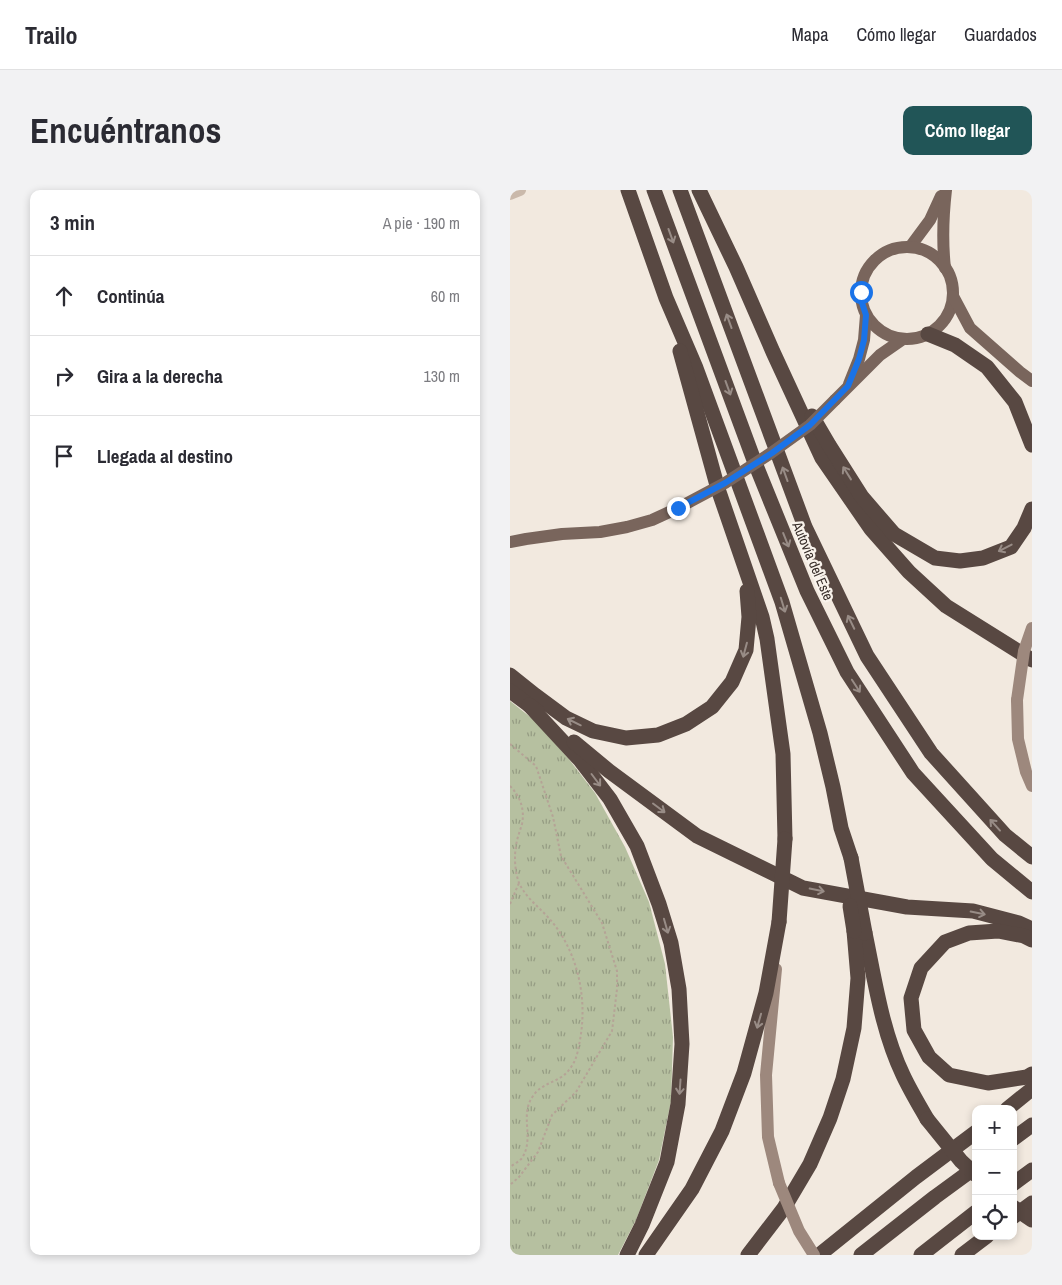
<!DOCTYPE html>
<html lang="es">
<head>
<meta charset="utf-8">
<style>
	:root { --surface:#fff; --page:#f2f2f3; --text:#2b2b33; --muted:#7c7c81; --line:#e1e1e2; --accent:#215557 }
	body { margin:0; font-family:"Archivo Narrow",sans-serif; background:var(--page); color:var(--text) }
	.controls { position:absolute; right:15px; bottom:15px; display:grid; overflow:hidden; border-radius:10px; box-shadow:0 2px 8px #0003 }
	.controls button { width:45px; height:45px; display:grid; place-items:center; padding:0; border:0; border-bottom:1px solid var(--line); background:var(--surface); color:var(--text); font:25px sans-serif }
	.stop { position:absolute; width:15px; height:15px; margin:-11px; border:4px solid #1a73e8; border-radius:50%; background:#fff }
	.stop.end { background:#1a73e8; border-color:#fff; box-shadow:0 1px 5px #0008 }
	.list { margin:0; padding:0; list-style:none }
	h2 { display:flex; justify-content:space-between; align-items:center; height:65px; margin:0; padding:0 20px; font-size:21px }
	h2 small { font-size:16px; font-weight:400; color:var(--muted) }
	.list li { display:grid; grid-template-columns:32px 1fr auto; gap:15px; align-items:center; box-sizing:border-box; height:80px; padding:0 20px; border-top:1px solid var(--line) }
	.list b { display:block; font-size:19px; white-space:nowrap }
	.list em { font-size:16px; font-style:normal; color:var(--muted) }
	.icon { flex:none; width:28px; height:28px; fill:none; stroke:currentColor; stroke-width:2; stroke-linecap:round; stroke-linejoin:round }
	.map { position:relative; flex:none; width:522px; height:1065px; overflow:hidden; border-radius:10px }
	header { display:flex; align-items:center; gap:30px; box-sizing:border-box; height:70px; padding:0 25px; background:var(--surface); border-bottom:1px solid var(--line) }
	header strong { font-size:24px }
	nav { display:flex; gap:28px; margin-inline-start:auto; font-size:18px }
	.intro { display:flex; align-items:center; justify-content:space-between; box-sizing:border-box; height:120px; padding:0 30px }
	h1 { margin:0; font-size:35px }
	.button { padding:12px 22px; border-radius:10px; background:var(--accent); color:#fff; font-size:18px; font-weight:700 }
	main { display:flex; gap:30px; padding:0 30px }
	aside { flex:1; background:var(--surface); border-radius:10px; box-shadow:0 2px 8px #0003 }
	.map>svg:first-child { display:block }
	.park { fill:url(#park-tufts) }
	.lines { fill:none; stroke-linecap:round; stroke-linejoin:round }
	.path { stroke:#b5a396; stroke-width:2; stroke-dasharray:2.5 2.5; stroke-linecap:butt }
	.street { stroke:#cab9ab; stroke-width:12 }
	.secondary { stroke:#9d887d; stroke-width:12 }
	.primary { stroke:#79655c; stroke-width:12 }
	.highway { stroke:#584842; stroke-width:15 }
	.secondary-bridge { stroke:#9d887d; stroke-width:12 }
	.primary-bridge { stroke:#79655c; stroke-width:12 }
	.highway-bridge { stroke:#584842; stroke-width:15 }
	.oneway { stroke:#988c86 }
	.route { stroke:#1a73e8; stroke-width:6 }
	.labels { text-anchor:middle; stroke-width:4.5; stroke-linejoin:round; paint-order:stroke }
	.street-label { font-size:14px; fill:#382e2a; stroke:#f9f3ec }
</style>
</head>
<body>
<header>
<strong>Trailo</strong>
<nav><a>Mapa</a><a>Cómo llegar</a><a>Guardados</a></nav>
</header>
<div class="intro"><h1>Encuéntranos</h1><a class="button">Cómo llegar</a></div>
<main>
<aside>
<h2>3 min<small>A pie · 190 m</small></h2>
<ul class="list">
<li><svg class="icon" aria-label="ahead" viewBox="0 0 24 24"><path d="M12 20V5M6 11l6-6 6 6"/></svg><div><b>Continúa</b></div><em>60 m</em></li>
<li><svg class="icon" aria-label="right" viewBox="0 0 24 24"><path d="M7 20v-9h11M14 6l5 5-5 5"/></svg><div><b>Gira a la derecha</b></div><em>130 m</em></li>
<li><svg class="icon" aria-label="arrive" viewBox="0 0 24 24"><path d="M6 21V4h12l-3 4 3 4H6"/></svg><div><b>Llegada al destino</b></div></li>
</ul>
</aside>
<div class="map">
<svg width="522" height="1065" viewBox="0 0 522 1065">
	<defs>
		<pattern id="park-tufts" width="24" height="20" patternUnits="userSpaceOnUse" patternTransform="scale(1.25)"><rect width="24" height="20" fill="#b6c0a0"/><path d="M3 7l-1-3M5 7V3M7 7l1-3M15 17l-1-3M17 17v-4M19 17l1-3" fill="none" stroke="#959c83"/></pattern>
	</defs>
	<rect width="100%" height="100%" fill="#f2e9df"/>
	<path class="park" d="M 0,511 L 24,530 L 58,568 L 85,603 L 115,657 L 139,712 L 155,774 L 163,847 L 161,911 L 149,970 L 126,1030 L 108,1065 L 0,1065 Z"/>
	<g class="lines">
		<g class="path">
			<path d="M 0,554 L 26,576 L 43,627 L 51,666 L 92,733 L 107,781 L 107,799 L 102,841 L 66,902 L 42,925 L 28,962 L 9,987 L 0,995"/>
			<path d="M 0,596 C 10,606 15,619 12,634 C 10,641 7,648 6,656 C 4,667 5,682 9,693 C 17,710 33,720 43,733 C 70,767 78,814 69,855 C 68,860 67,866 65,870 C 63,875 58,882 54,885 C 44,893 31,894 23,906 C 9,925 25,948 12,968 C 10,971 4,974 0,977"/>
			<path d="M 0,714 L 9,693"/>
		</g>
		<path class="street" d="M 0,4 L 10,0"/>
		<g class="secondary">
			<path d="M 507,510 L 508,549 L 516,582 L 522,596"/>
			<path d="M 266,779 L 256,885 L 258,947 L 269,993"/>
		</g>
		<g class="primary">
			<path d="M 400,57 L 420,30 L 431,6"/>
			<circle cx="397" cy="103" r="46"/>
			<path d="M 435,78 C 432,51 433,26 436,0"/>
			<path d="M 443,106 L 460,138 L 510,182 L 522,191"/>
			<path d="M 339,194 L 349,169 L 354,150 L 356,125"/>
			<path d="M 325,210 L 370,165 L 393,149"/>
			<path d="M 0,352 L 16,349 L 52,344 L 90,342 L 117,337 L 142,330 L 168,318"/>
		</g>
		<g class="highway">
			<path d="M 118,0 L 156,108 L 186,178 L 272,412 L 310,543 L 323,597 L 331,638 L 341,668"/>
			<path d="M 144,0 L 245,273 L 297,401 L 337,482 L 403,583 L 482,669 L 522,702"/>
			<path d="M 170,0 L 295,337 L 357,466 L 421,563 L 495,645 L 522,667"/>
			<path d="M 189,0 L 226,77 L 263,162 L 312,268 L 361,339 L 399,382 L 436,416 L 522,470"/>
			<path d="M 418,144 L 445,155 L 477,177 L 505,212 L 522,255"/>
			<path d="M 170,161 L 208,299 L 252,427 L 257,449 L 273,564 L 275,649"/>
			<path d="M 302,226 L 319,255 L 352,307 L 384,344 L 425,368 L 450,371 L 473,368 L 501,357 L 514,338 L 522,319"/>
			<path d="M 0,485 L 25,505 L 56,528 L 83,541 L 116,548 L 148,545 L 176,534 L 202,517 L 222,492 L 236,460 L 239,427 L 237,401"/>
			<path d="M 0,501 L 27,521"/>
			<path d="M 19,515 L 70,570 L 100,609 L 127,656 L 149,714 L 161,753 L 169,799 L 172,854 L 168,914 L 157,972 L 132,1035 L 117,1065"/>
			<path d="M 64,552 L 99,581 L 187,646 L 293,698 L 397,717 L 463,721 L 509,733 L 522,739"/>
			<path d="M 355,743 C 365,791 372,841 393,885 C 400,900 409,915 417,929"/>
			<path d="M 522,750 L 514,746 L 488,741 L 459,743 L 435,752 L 411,778 L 401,808 L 404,840 L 419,867 L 439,885 L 478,893 L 517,887 L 522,884"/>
			<path d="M 497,919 L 522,899"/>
			<path d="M 503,949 L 522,935"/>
			<path d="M 503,994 L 522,980"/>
			<path d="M 503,1027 L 522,1013"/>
			<path d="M 136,1065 L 182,999 L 212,941 L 234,883 L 256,803 L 269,732"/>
			<path d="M 238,1065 L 274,1018 L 300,974 L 320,928 L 333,889 L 344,838 L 348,788 L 344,741"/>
			<path d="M 309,1065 L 406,987 L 466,942"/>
			<path d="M 351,1065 L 425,1007 L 466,977"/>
			<path d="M 411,1065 L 466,1022"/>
			<path d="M 452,1065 L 477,1046"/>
		</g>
		<g class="secondary-bridge">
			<path d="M 507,510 L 514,461 L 522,438"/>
			<path d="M 269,993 L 289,1041 L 304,1065"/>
		</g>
		<path class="primary-bridge" d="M 168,318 L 215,293 L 261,263 L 300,235 L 325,210"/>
		<g class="highway-bridge">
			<path d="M 341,668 L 355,743"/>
			<path d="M 340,716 L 344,741"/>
			<path d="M 269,732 L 275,649"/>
			<path d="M 417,929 L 451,971 L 466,985"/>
			<path d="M 503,1017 L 522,1030"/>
		</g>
	</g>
	<defs><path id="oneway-shaft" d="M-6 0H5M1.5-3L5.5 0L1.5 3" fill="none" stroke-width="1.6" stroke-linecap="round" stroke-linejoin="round" transform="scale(1.25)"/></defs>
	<g class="oneway">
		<use href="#oneway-shaft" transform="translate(161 46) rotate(70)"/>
		<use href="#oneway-shaft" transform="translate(219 131) rotate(-110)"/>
		<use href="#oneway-shaft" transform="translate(218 198) rotate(70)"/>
		<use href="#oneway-shaft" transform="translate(337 283) rotate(-122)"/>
		<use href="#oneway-shaft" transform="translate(275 284) rotate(-110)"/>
		<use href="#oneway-shaft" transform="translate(276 350) rotate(68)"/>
		<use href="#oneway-shaft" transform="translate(495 358) rotate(153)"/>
		<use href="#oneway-shaft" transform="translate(273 415) rotate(73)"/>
		<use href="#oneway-shaft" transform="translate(341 432) rotate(-116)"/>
		<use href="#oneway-shaft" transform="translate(235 460) rotate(105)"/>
		<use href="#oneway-shaft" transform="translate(346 496) rotate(57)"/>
		<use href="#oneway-shaft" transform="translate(64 532) rotate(-154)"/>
		<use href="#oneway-shaft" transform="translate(86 590) rotate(53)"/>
		<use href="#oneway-shaft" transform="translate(149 618) rotate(37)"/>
		<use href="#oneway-shaft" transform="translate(485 635) rotate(-132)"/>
		<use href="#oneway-shaft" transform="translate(307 700) rotate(11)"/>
		<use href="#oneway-shaft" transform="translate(468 723) rotate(11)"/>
		<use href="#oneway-shaft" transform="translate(156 736) rotate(74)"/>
		<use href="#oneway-shaft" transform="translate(249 831) rotate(106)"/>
		<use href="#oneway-shaft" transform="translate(170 897) rotate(94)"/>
	</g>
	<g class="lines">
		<path class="route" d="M 168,318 L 215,293 L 262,263 L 300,235 L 338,196 L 349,169 L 354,150 L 356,125 L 352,113 L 351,102"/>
	</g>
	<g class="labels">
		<g class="street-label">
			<text transform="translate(303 371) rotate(67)" y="5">Autovía del Este</text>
		</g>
	</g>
</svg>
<div class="controls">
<button>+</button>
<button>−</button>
<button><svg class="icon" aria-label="locate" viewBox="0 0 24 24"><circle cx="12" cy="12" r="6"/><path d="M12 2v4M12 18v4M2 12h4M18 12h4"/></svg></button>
</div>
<div class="stop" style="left:351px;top:102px"></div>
<div class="stop end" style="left:168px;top:318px"></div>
</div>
</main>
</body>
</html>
